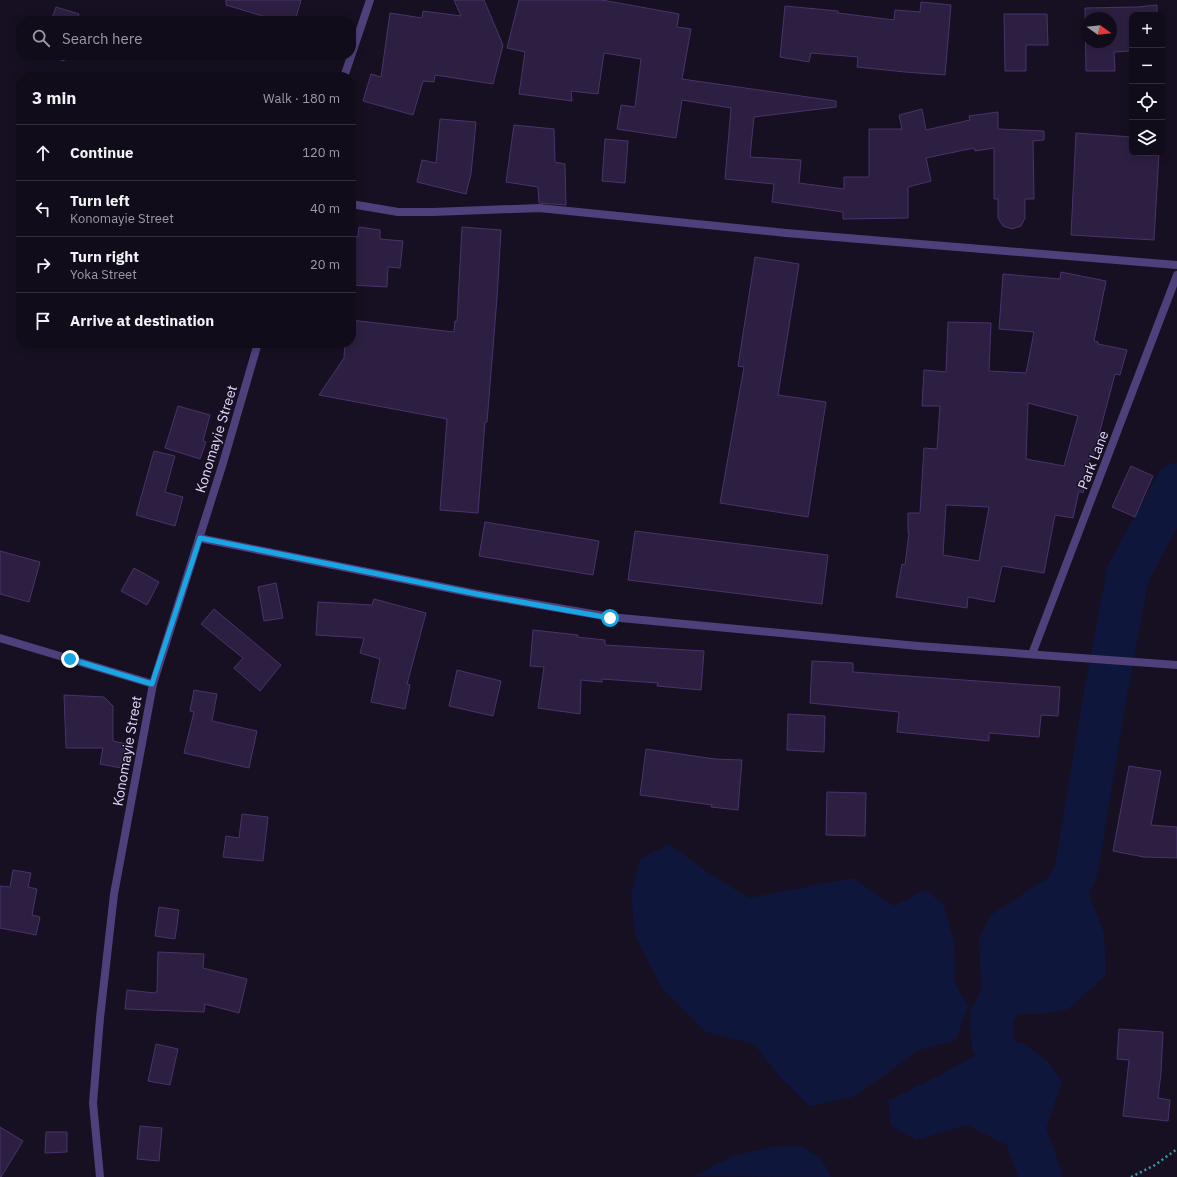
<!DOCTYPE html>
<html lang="en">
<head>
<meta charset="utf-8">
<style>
	:root { --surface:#110c1a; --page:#1a1523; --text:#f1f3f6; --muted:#9c9ba2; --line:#302c39 }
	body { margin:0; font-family:"IBM Plex Sans",sans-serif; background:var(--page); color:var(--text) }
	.controls { position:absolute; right:12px; top:12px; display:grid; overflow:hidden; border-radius:8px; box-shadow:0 2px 10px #0003 }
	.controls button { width:36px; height:36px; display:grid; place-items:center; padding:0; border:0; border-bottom:1px solid var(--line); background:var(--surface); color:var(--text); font:20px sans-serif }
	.compass { position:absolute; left:1081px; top:12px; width:36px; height:36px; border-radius:50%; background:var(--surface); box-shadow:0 2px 10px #0003; rotate:105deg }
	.stop { position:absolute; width:12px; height:12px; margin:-9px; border:3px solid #19a6e4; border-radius:50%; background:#fff }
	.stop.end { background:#19a6e4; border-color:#fff; box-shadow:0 1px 4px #0008 }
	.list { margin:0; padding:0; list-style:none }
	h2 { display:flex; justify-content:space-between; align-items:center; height:52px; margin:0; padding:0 16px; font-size:17px }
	h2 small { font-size:13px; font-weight:400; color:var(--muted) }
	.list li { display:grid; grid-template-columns:26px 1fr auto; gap:12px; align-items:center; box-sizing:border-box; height:56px; padding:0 16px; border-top:1px solid var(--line) }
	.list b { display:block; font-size:15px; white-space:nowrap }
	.list p { margin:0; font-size:13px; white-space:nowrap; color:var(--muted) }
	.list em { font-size:13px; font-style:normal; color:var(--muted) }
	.icon { flex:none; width:22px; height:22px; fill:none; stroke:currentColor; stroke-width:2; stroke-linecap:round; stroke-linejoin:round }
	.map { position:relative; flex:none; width:1177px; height:1177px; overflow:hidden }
	.search { position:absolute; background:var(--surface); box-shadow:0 2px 10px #0003; left:16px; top:16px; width:340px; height:44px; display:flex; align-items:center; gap:10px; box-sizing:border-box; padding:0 14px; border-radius:16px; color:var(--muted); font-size:15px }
	.panel { position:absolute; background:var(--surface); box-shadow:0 2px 10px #0003; left:16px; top:72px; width:340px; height:276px; border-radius:16px }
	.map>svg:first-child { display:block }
	.water { fill:#0f163c }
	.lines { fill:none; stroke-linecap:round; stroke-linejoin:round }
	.river { stroke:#0f163c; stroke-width:43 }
	.building { fill:#2d1f41; stroke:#49336b; fill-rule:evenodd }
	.path { stroke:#3c99a9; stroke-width:2.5; stroke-dasharray:2 3; stroke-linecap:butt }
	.minor { stroke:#4f407c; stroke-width:8 }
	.route { stroke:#19a6e4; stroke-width:5 }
	.labels { text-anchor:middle; stroke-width:3; stroke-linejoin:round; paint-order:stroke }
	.street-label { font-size:14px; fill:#e2d6fb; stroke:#171022 }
</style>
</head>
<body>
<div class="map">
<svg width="1177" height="1177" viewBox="0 0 1177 1177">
	<rect width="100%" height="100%" fill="#171022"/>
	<g class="water">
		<path d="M 670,844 L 707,872 L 749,898 L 853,878 L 894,906 L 926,890 L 944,905 L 954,942 L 955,984 L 968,1006 L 956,1040 L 916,1051 L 885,1075 L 852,1097 L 810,1106 L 780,1077 L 754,1044 L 706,1032 L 662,988 L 636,938 L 631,895 L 640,859 Z"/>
		<path d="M 1086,872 L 1091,900 L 1104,933 L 1106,975 L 1068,1009 L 1041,1014 L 1000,1014 L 986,1018 L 981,981 L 979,939 L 991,915 L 1052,875 Z"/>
		<path d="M 1000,1038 L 1022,1043 L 1045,1059 L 1062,1081 L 1035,1163 L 1011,1147 L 967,1125 L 916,1140 L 891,1126 L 888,1101 L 936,1077 L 973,1057 Z"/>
		<path d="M 802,1146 L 821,1159 L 832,1177 L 694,1176 L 733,1156 L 772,1147 Z"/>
	</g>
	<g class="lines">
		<path class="river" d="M 1041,1177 L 993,1042 L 991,1017 L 1076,872 L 1106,691 L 1128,573 L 1177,484"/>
	</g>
	<g class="building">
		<path d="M 226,0 L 301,0 L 295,21 L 279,21 L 226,5 Z"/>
		<path d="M 454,0 L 484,0 L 503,45 L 493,84 L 435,75 L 434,82 L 423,81 L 413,115 L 363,101 L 371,74 L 381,77 L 390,13 L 422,18 L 423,11 L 461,16 Z"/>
		<path d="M 519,0 L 602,0 L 679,14 L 677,27 L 691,29 L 682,79 L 836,101 L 836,107 L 754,117 L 750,157 L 801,160 L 799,183 L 844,189 L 844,177 L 869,177 L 869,129 L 902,129 L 899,115 L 922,109 L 926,130 L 970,120 L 969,116 L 998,112 L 998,129 L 1044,131 L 1044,140 L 1033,141 L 1034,199 L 1025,199 L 1025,218 L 1021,226 L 1012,229 L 1003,226 L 998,218 L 998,199 L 994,199 L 994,148 L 975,151 L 974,148 L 926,158 L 931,181 L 908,187 L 908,218 L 843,219 L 843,212 L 772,202 L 774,184 L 725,179 L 731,108 L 682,100 L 676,138 L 617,129 L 621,105 L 635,107 L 641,59 L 604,53 L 598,94 L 571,91 L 572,101 L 519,94 L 525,52 L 507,48 Z"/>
		<path d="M 921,2 L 951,5 L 945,75 L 905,72 L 857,67 L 858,57 L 811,53 L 809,62 L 780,57 L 785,6 L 838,11 L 838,13 L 894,20 L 895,10 L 920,12 Z"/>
		<path d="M 1157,5 L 1157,15 L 1132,15 L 1132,51 L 1114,52 L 1115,71 L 1086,71 L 1085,8 L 1137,7 ZM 1087,18 L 1111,18 L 1111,42 L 1087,42 Z"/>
		<path d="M 56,7 L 79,14 L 77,21 L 51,21 Z"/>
		<path d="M 1004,14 L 1047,14 L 1048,45 L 1026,45 L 1026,71 L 1005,71 Z"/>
		<path d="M 45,55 L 66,55 L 64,61 Z"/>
		<path d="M 440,119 L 476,122 L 471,174 L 466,194 L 417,182 L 422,160 L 436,163 Z"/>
		<path d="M 514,125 L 554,129 L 555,162 L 565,164 L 566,205 L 539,203 L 538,187 L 506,182 Z"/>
		<path d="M 1076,133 L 1132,137 L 1132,153 L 1159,153 L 1154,240 L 1071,235 Z"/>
		<path d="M 605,139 L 628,141 L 625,183 L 602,181 Z"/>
		<path d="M 359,227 L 380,230 L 380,239 L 403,241 L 400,268 L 388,267 L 387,287 L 351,285 L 352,257 L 351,257 L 351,236 L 358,237 Z"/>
		<path d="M 462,227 L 501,230 L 497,298 L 487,422 L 485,422 L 478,513 L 440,510 L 447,419 L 319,395 L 344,358 L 345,343 L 351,343 L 351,320 L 454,332 L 455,321 L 457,321 Z"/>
		<path d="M 755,257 L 799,264 L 778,395 L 826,402 L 808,517 L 720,503 L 744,367 L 738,366 Z"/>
		<path d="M 1061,272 L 1106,281 L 1094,341 L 1098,342 L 1098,344 L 1127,350 L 1120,375 L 1115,374 L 1093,457 L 1090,456 L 1083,493 L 1079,491 L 1073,518 L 1055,515 L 1044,573 L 1002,566 L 994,602 L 968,597 L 967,608 L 896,597 L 902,564 L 905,565 L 909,533 L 908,533 L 908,513 L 920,513 L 924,448 L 937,449 L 940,406 L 922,406 L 924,370 L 946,372 L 948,322 L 991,323 L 989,371 L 1026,373 L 1034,332 L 999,329 L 1003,274 L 1060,279 ZM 1028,403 L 1078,416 L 1064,466 L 1026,459 ZM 946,505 L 989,507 L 979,561 L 943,555 Z"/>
		<path d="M 178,406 L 210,415 L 203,441 L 206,442 L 200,459 L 165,448 Z"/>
		<path d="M 154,451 L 175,456 L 165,492 L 183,497 L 175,526 L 136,515 Z"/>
		<path d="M 1131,466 L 1153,476 L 1135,517 L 1112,507 Z"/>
		<path d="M 485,522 L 599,541 L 593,575 L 479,556 Z"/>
		<path d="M 635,531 L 828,555 L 822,604 L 628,580 Z"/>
		<path d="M 0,551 L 40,562 L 29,602 L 0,594 Z"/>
		<path d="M 134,568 L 159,582 L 147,605 L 121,591 Z"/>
		<path d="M 276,583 L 283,618 L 264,621 L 258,587 Z"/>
		<path d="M 374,599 L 426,613 L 407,684 L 410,685 L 405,709 L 371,702 L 380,659 L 360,653 L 364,638 L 316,635 L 318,602 L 372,605 Z"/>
		<path d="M 214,609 L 281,665 L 260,691 L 234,668 L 243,658 L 201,624 Z"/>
		<path d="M 533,630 L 578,635 L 577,637 L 605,640 L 605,645 L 704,651 L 701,690 L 657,686 L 658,683 L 602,679 L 602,682 L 581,680 L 580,714 L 538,708 L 544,667 L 530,666 Z"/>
		<path d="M 812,661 L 853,663 L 853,672 L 1060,687 L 1058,716 L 1041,715 L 1039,737 L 989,733 L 989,741 L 897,732 L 899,712 L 810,703 Z"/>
		<path d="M 457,670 L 501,681 L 493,716 L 449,706 Z"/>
		<path d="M 194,690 L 217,694 L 212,721 L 257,731 L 249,768 L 184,753 L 194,712 L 190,711 Z"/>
		<path d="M 64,695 L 104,697 L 113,706 L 113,741 L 126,744 L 121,768 L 100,764 L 103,748 L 66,748 Z"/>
		<path d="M 788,714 L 825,716 L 824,752 L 787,750 Z"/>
		<path d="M 646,749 L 715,759 L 742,760 L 738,810 L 711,807 L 712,805 L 640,795 Z"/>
		<path d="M 1129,766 L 1161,771 L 1151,825 L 1177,827 L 1177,858 L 1144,857 L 1113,851 Z"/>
		<path d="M 827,792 L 866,793 L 865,836 L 826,835 Z"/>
		<path d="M 242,814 L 268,817 L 263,861 L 223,857 L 226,836 L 239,838 Z"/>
		<path d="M 13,870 L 31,873 L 28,887 L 37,889 L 32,915 L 40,917 L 36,935 L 0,928 L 0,886 L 10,887 Z"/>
		<path d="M 159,907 L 179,910 L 175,939 L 155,936 Z"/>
		<path d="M 158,952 L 204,954 L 203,968 L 247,979 L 239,1013 L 205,1004 L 204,1012 L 125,1009 L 127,990 L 155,993 L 155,992 L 157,992 Z"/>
		<path d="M 1119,1029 L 1163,1032 L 1161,1073 L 1158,1098 L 1170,1100 L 1168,1121 L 1123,1116 L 1129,1060 L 1117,1059 Z"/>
		<path d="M 156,1044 L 178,1049 L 170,1085 L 148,1081 Z"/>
		<path d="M 140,1126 L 162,1128 L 159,1161 L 137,1159 Z"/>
		<path d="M 0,1127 L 23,1141 L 1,1177 L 0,1177 Z"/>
		<path d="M 46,1132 L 67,1132 L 67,1152 L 45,1153 Z"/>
	</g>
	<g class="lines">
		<path class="path" d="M 1131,1177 L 1155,1165 L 1177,1149"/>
		<g class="minor">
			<path d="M 344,77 L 370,0"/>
			<path d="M 351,204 L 398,212 L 433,212 L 539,208 L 786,233 L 1177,265"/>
			<path d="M 199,538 L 477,594 L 610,617 L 918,646 L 1177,665"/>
			<path d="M 0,638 L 153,684"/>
			<path d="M 1032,654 L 1177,275"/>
			<path d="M 100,1177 L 93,1103 L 100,1018 L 114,894 L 153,684 L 223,463 L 258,343"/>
		</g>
	</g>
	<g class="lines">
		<path class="route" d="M 70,659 L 152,684 L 200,538 L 477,594 L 610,618"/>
	</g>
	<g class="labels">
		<g class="street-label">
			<text transform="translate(216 439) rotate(-73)" y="5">Konomayie Street</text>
			<text transform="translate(1093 460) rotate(-69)" y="5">Park Lane</text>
			<text transform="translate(127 751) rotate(-80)" y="5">Konomayie Street</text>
		</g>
	</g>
</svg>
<div class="controls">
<button>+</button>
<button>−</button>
<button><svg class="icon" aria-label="locate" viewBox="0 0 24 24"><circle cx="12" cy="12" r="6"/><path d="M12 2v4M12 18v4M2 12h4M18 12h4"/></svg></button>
<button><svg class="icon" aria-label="layers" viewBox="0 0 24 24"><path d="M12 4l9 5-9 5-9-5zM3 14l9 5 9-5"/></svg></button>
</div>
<svg class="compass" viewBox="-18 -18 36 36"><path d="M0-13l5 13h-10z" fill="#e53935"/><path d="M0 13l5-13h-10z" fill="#9c9ba2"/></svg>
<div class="stop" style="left:610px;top:618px"></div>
<div class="stop end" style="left:70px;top:659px"></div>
<div class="search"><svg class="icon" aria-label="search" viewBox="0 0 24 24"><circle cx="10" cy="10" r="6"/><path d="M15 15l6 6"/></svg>Search here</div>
<section class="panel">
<h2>3 min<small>Walk · 180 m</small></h2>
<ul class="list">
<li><svg class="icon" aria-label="ahead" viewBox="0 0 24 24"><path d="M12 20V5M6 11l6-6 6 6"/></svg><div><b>Continue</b></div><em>120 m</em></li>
<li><svg class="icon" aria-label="left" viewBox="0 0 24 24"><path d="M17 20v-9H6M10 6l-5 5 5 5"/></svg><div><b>Turn left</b><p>Konomayie Street</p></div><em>40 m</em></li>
<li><svg class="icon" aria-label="right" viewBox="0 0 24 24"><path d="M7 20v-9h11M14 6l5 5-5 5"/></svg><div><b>Turn right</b><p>Yoka Street</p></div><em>20 m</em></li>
<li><svg class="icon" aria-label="arrive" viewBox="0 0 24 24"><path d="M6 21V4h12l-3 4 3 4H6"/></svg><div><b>Arrive at destination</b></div></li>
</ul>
</section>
</div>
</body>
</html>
